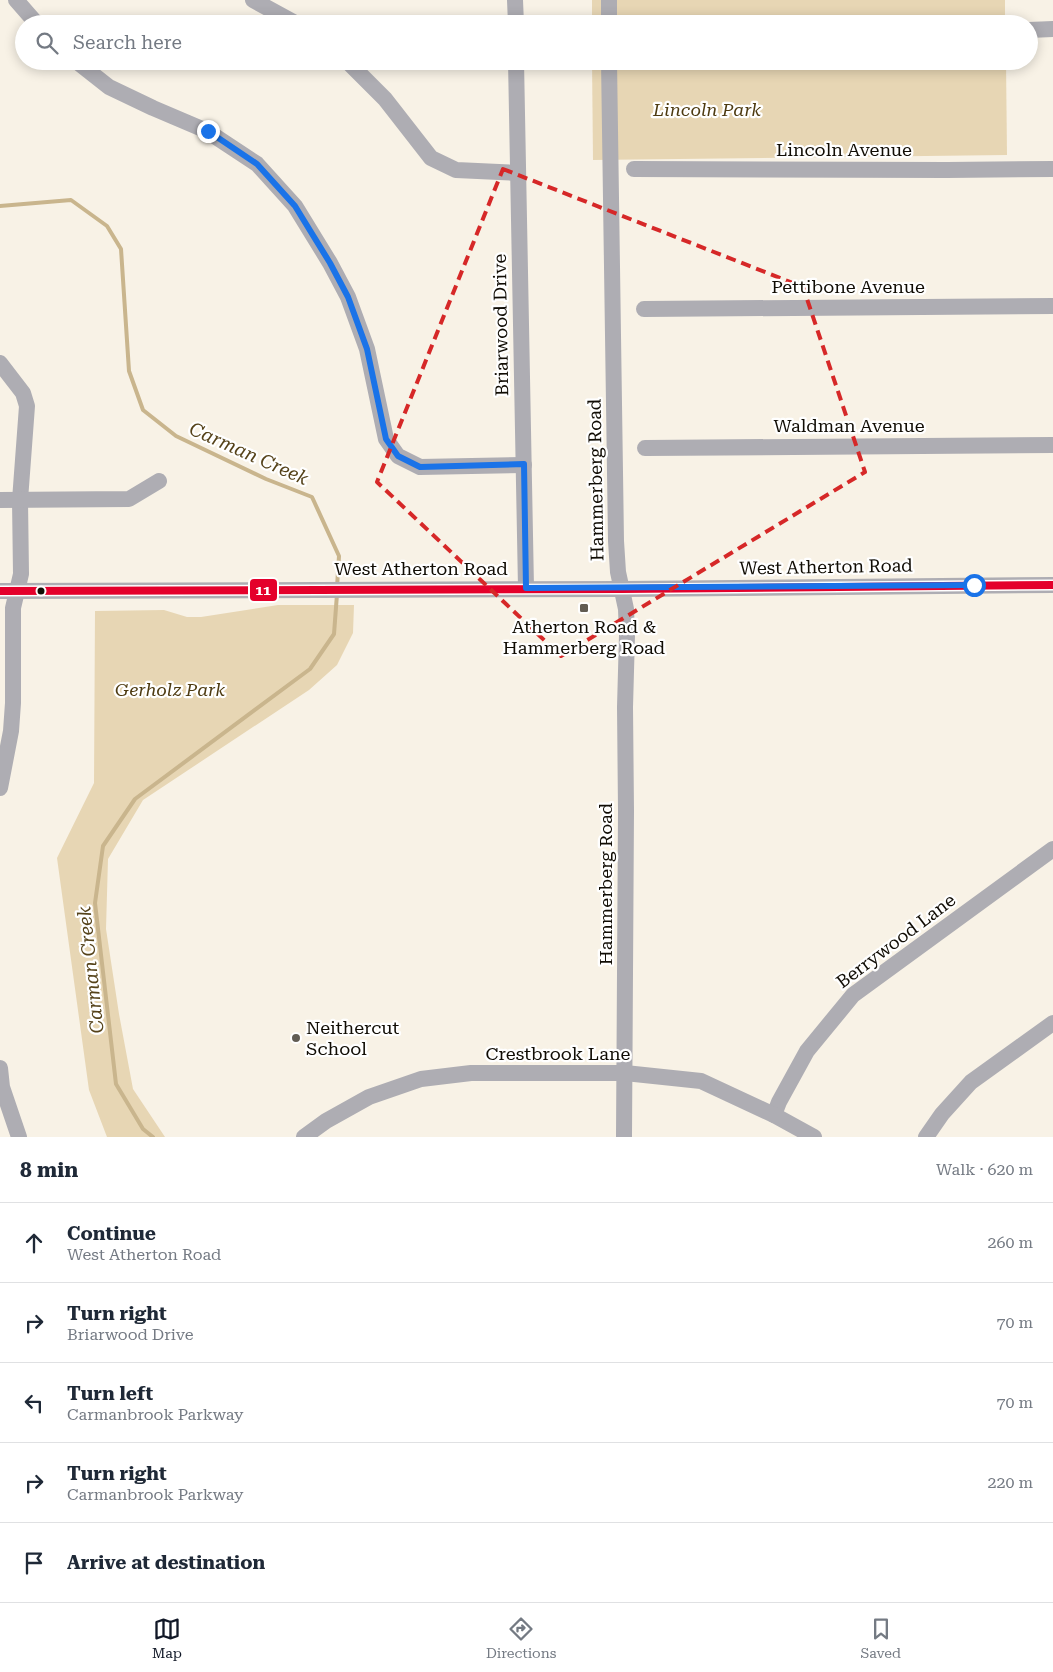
<!DOCTYPE html>
<html lang="en">
<head>
<meta charset="utf-8">
<style>
	:root { --surface:#fff; --page:#f2f2f3; --text:#1f2937; --muted:#747a83; --line:#e0e1e3; --accent:#111827 }
	body { margin:0; font-family:"Roboto Serif",serif; background:var(--page); color:var(--text) }
	.stop { position:absolute; width:15px; height:15px; margin:-11px; border:4px solid #1a73e8; border-radius:50%; background:#fff }
	.stop.end { background:#1a73e8; border-color:#fff; box-shadow:0 1px 5px #0008 }
	.list { margin:0; padding:0; list-style:none }
	h2 { display:flex; justify-content:space-between; align-items:center; height:65px; margin:0; padding:0 20px; font-size:21px }
	h2 small { font-size:16px; font-weight:400; color:var(--muted) }
	.list li { display:grid; grid-template-columns:32px 1fr auto; gap:15px; align-items:center; box-sizing:border-box; height:80px; padding:0 20px; border-top:1px solid var(--line) }
	.list b { display:block; font-size:19px; white-space:nowrap }
	.list p { margin:0; font-size:16px; white-space:nowrap; color:var(--muted) }
	.list em { font-size:16px; font-style:normal; color:var(--muted) }
	.icon { flex:none; width:28px; height:28px; fill:none; stroke:currentColor; stroke-width:2; stroke-linecap:round; stroke-linejoin:round }
	.map { position:relative; flex:none; width:1053px; height:1137px; overflow:hidden }
	.search { position:absolute; background:var(--surface); box-shadow:0 2px 12px #0003; left:15px; right:15px; top:15px; height:55px; display:flex; align-items:center; gap:12px; box-sizing:border-box; padding:0 18px; border-radius:28px; color:var(--muted); font-size:19px }
	.sheet { height:465px; background:var(--surface) }
	nav { display:flex; justify-content:space-around; align-items:center; box-sizing:border-box; height:70px; border-top:1px solid var(--line); background:var(--surface); font-size:14px; color:var(--muted) }
	nav a { display:grid; justify-items:center; gap:2px }
	nav .on { color:var(--accent) }
	.map>svg:first-child { display:block }
	.green { fill:#e7d6b4 }
	.lines { fill:none; stroke-linecap:round; stroke-linejoin:round }
	.stream { stroke:#c9b58d; stroke-width:4 }
	.minor { stroke:#aeadb3; stroke-width:16 }
	.bus-1-casing { stroke:#fff; stroke-width:11 }
	.bus-1 { stroke:#e4002b; stroke-width:8 }
	.route { stroke:#1a73e8; stroke-width:6 }
	.marked { fill:none; stroke:#d62828; stroke-width:4; stroke-dasharray:10 6; stroke-linejoin:round }
	.bus-dot { fill:#100c04; stroke:#fff; stroke-width:2 }
	.poi-dot { fill:#615c53; stroke:#fff; stroke-width:2 }
	.labels { text-anchor:middle; stroke-width:4.5; stroke-linejoin:round; paint-order:stroke }
	.park-label { font-size:18px; font-style:italic; fill:#4d3a10; stroke:#fff }
	.street-label { font-size:18px; fill:#100c04; stroke:#fff }
	.poi-label { font-size:18px; fill:#100c04; stroke:#fff }
	.water-label { font-size:19px; font-style:italic; fill:#554219; stroke:#fff }
	.line-badge { stroke:#fff; stroke-width:2 }
	.badge-label { font-size:14px; text-anchor:middle; font-weight:bold; fill:#fff }
</style>
</head>
<body>
<div class="map">
<svg width="1053" height="1137" viewBox="0 0 1053 1137">
	<rect width="100%" height="100%" fill="#f8f2e6"/>
	<g class="green">
		<rect x="592" y="0" width="413" height="24"/>
		<path d="M 592,61 L 1006,61 L 1007,155 L 593,160 Z"/>
		<path d="M 278,605 L 354,605 L 353,633 L 337,665 L 309,690 L 143,800 L 108,859 L 106,929 L 119,1014 L 133,1089 L 165,1137 L 107,1137 L 89,1090 L 57,858 L 94,783 L 95,611 L 164,610 L 187,617 L 201,617 Z"/>
	</g>
	<g class="lines">
		<g class="stream">
			<path d="M 0,206 L 71,200 L 107,226 L 121,249 L 129,371 L 143,410 L 176,436 L 266,479 L 312,497 L 339,556 L 337,587"/>
			<path d="M 153,1137 L 143,1129 L 116,1084 L 95,903 L 103,846 L 135,799 L 310,669 L 334,634 L 337,594"/>
		</g>
		<g class="minor">
			<path d="M 16,0 L 37,24"/>
			<path d="M 253,0 L 297,24"/>
			<path d="M 515,0 L 516,24"/>
			<path d="M 609,0 L 609,24"/>
			<path d="M 1029,30 L 1053,29"/>
			<path d="M 76,61 L 109,87 L 153,108 L 207,131 L 257,164 L 295,206 L 330,263 L 348,297 L 367,349 L 386,439 L 398,456 L 420,467 L 524,465"/>
			<path d="M 347,61 L 385,99 L 431,158 L 456,170 L 518,173"/>
			<path d="M 516,61 L 526,588"/>
			<path d="M 609,61 L 616,541 L 618,572 L 626,609 L 627,635 L 625,707 L 626,811 L 624,1137"/>
			<path d="M 634,169 L 947,170 L 1053,169"/>
			<path d="M 644,309 L 1053,306"/>
			<path d="M 0,363 L 23,393 L 27,406 L 20,500 L 21,574 L 13,608 L 13,703 L 11,731 L 0,788"/>
			<path d="M 645,448 L 1053,445"/>
			<path d="M 0,500 L 129,499 L 159,481"/>
			<path d="M 0,591 L 622,589 L 1053,585"/>
			<path d="M 0,1068 L 2,1087 L 19,1137"/>
			<path d="M 774,1115 L 779,1102 L 807,1051 L 853,995 L 1053,849"/>
			<path d="M 304,1137 L 326,1121 L 369,1097 L 421,1079 L 471,1073 L 625,1073 L 701,1081 L 774,1115 L 814,1137"/>
			<path d="M 926,1137 L 942,1114 L 971,1082 L 1053,1023"/>
		</g>
		<g class="bus-1-casing">
			<path id="bus-1" d="M 0,591 L 622,589 L 1053,585"/>
		</g>
		<use href="#bus-1" class="bus-1"/>
	</g>
	<g class="lines">
		<path class="route" d="M 208,131 L 257,164 L 295,206 L 330,263 L 348,297 L 367,349 L 386,439 L 398,456 L 420,467 L 524,464 L 526,588 L 974,585"/>
	</g>
	<path class="marked" d="M 503,169 L 803,287 L 865,472 L 561,656 L 377,482 Z"/>
	<circle class="bus-dot" cx="41" cy="591" r="4.5"/>
	<g class="poi-dot">
		<rect x="579" y="603" width="10" height="10" rx="2.5"/>
		<circle cx="296" cy="1038" r="5"/>
	</g>
	<g class="labels">
		<g class="park-label">
			<text x="707" y="116">Lincoln Park</text>
			<text x="170" y="696">Gerholz Park</text>
		</g>
		<g class="street-label">
			<text x="844" y="156">Lincoln Avenue</text>
			<text x="848" y="293">Pettibone Avenue</text>
			<text transform="translate(501 325) rotate(-91)" y="6">Briarwood Drive</text>
			<text x="849" y="432">Waldman Avenue</text>
			<text transform="translate(596 480) rotate(-91)" y="6">Hammerberg Road</text>
			<text transform="translate(826 567) rotate(-1)" y="6">West Atherton Road</text>
			<text x="421" y="575">West Atherton Road</text>
			<text transform="translate(606 884) rotate(-90)" y="6">Hammerberg Road</text>
			<text transform="translate(896 941) rotate(-37)" y="6">Berrywood Lane</text>
			<text x="558" y="1060">Crestbrook Lane</text>
		</g>
		<g class="poi-label">
			<text x="584" y="633">Atherton Road &amp;<tspan x="584" dy="21">Hammerberg Road</tspan></text>
			<text x="306" y="1034" text-anchor="start">Neithercut<tspan x="306" dy="21">School</tspan></text>
		</g>
		<g class="water-label">
			<text transform="translate(249 453) rotate(24)" y="7">Carman Creek</text>
			<text transform="translate(90 970) rotate(-96)" y="7">Carman Creek</text>
		</g>
	</g>
	<rect class="line-badge" x="249" y="578" width="29" height="24" rx="5" fill="#e4002b"/>
	<g class="badge-label">
		<text x="263" y="595">11</text>
	</g>
</svg>
<div class="stop" style="left:974px;top:585px"></div>
<div class="stop end" style="left:208px;top:131px"></div>
<div class="search"><svg class="icon" aria-label="search" viewBox="0 0 24 24"><circle cx="10" cy="10" r="6"/><path d="M15 15l6 6"/></svg>Search here</div>
</div>
<section class="sheet">
<h2>8 min<small>Walk · 620 m</small></h2>
<ul class="list">
<li><svg class="icon" aria-label="ahead" viewBox="0 0 24 24"><path d="M12 20V5M6 11l6-6 6 6"/></svg><div><b>Continue</b><p>West Atherton Road</p></div><em>260 m</em></li>
<li><svg class="icon" aria-label="right" viewBox="0 0 24 24"><path d="M7 20v-9h11M14 6l5 5-5 5"/></svg><div><b>Turn right</b><p>Briarwood Drive</p></div><em>70 m</em></li>
<li><svg class="icon" aria-label="left" viewBox="0 0 24 24"><path d="M17 20v-9H6M10 6l-5 5 5 5"/></svg><div><b>Turn left</b><p>Carmanbrook Parkway</p></div><em>70 m</em></li>
<li><svg class="icon" aria-label="right" viewBox="0 0 24 24"><path d="M7 20v-9h11M14 6l5 5-5 5"/></svg><div><b>Turn right</b><p>Carmanbrook Parkway</p></div><em>220 m</em></li>
<li><svg class="icon" aria-label="arrive" viewBox="0 0 24 24"><path d="M6 21V4h12l-3 4 3 4H6"/></svg><div><b>Arrive at destination</b></div></li>
</ul>
</section>
<nav>
<a class="on"><svg class="icon" aria-label="map" viewBox="0 0 24 24"><path d="M3 6l6-2 6 2 6-2v14l-6 2-6-2-6 2zM9 4v14M15 6v14"/></svg>Map</a>
<a><svg class="icon" aria-label="directions" viewBox="0 0 24 24"><path d="M12 3l9 9-9 9-9-9zM9 14v-3h6M13 9l2 2-2 2"/></svg>Directions</a>
<a><svg class="icon" aria-label="saved" viewBox="0 0 24 24"><path d="M7 4h10v16l-5-4-5 4z"/></svg>Saved</a>
</nav>
</body>
</html>
